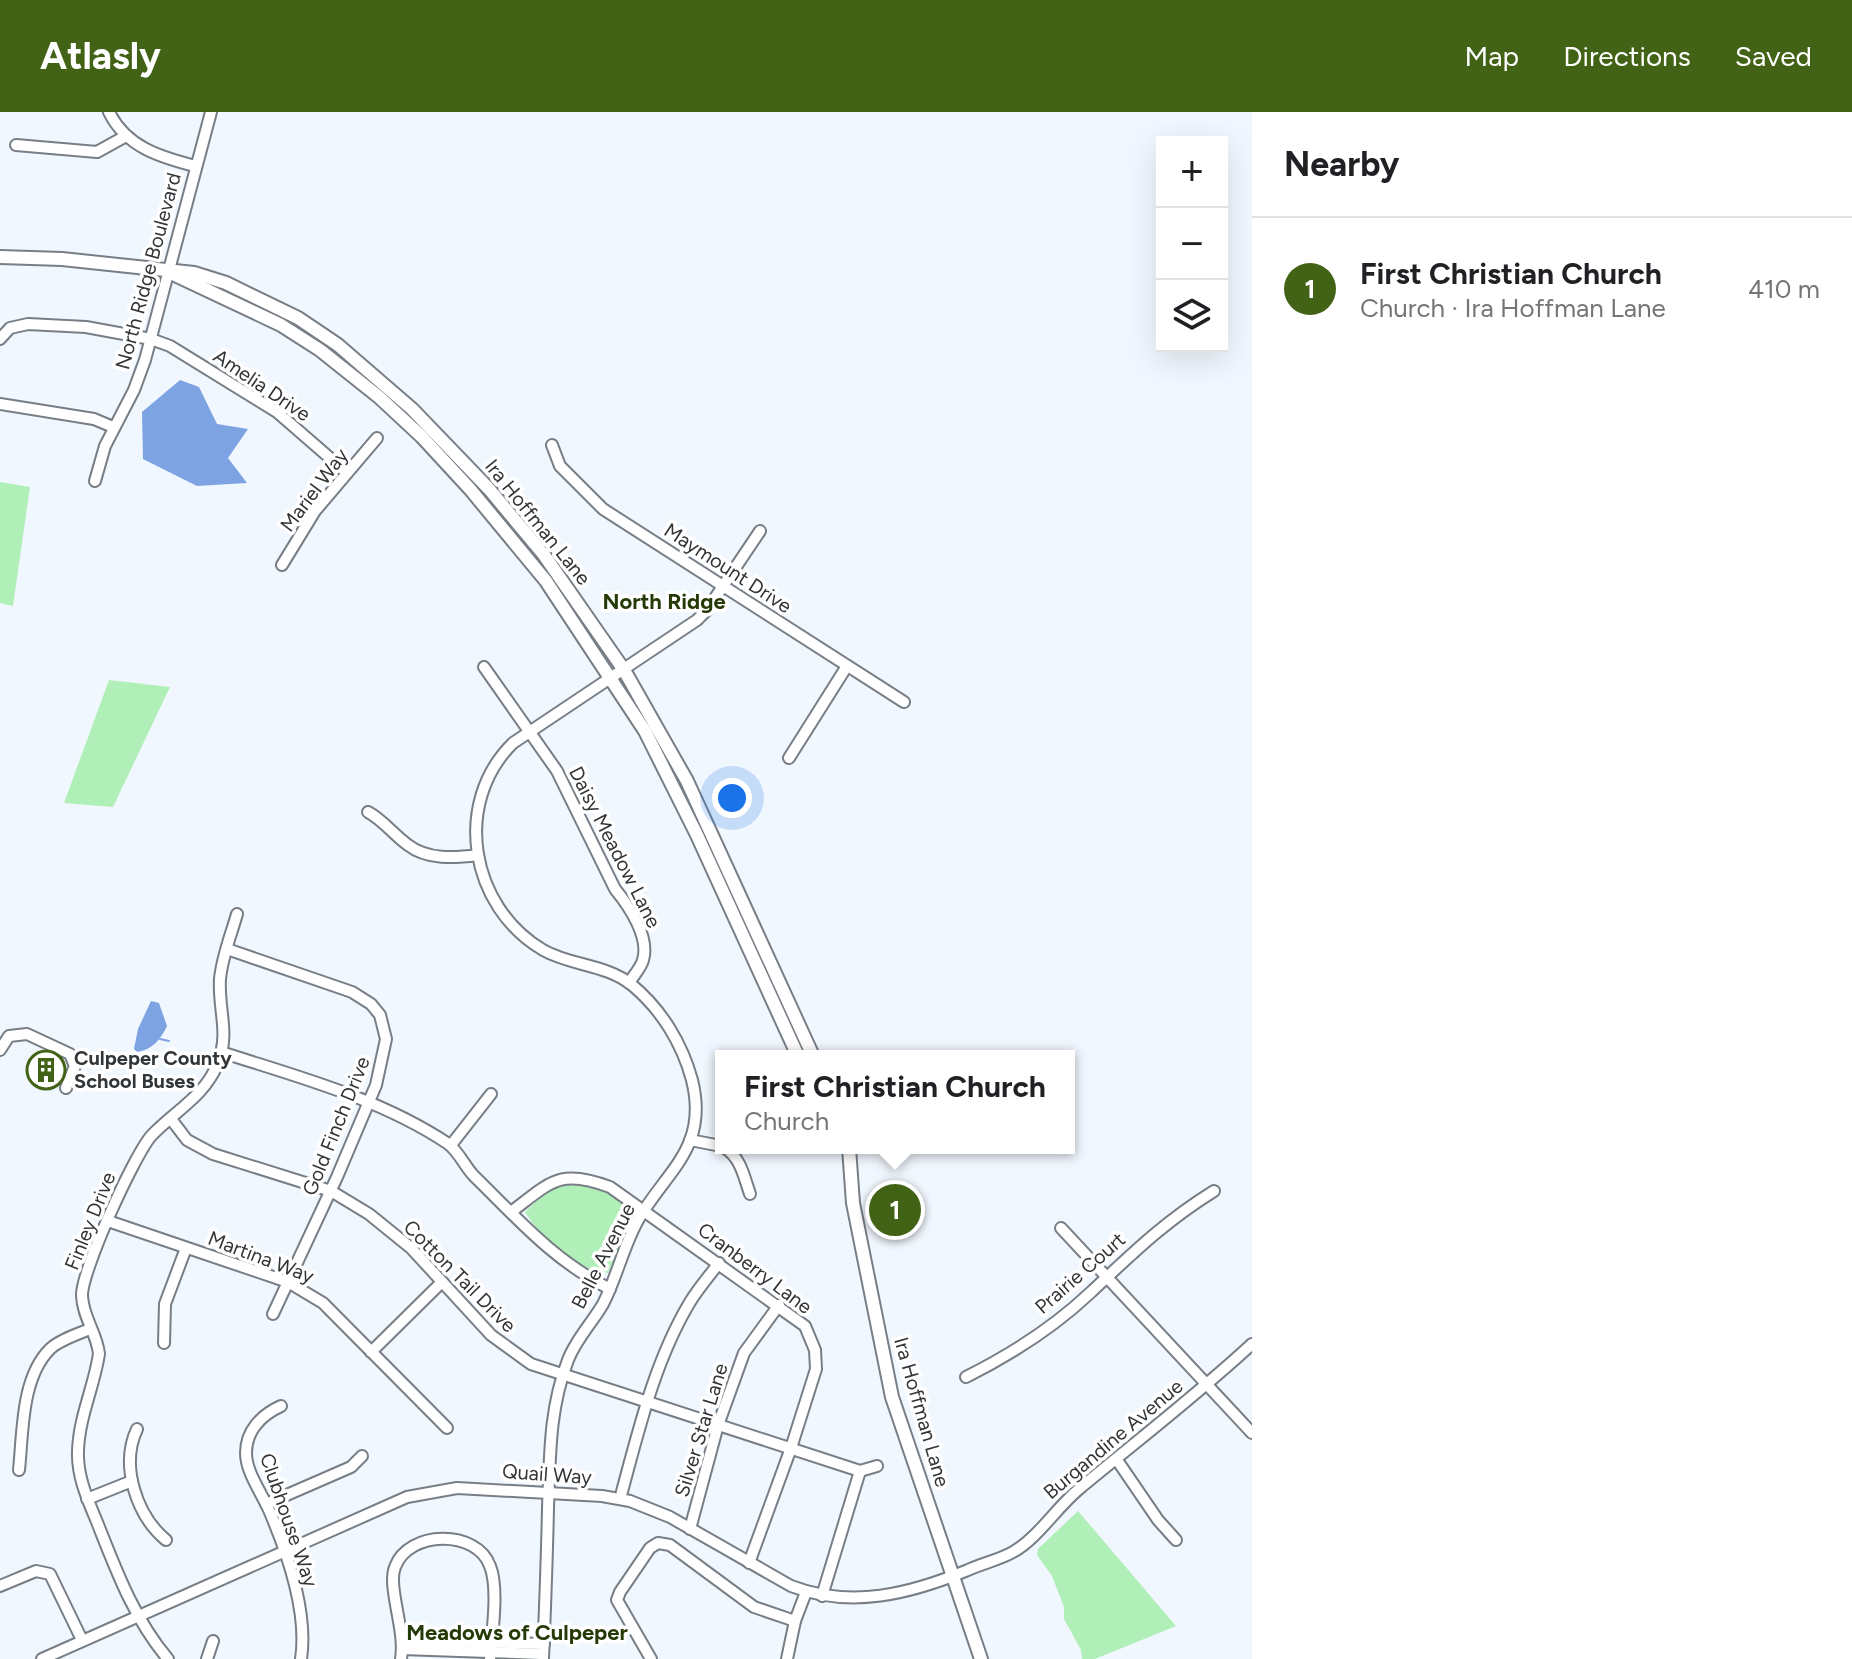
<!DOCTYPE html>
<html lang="en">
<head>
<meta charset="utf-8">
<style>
	:root { --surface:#fff; --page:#f2f2f2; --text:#202124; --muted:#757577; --line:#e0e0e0; --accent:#426216 }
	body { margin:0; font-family:Figtree,sans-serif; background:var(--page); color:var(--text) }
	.controls { position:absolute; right:24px; top:24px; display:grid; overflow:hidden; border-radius:0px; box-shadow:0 8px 32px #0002 }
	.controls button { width:72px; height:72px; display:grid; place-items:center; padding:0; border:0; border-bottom:2px solid var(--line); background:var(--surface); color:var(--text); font:40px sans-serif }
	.you { position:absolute; left:732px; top:686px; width:28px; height:28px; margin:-20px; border:6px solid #fff; border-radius:50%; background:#1a73e8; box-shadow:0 0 0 12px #1a73e833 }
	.badge { display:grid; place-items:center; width:52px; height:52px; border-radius:50%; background:var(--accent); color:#fff; font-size:26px; font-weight:700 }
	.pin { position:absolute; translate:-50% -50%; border:4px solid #fff; box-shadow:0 2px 8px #0006 }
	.popup { position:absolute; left:715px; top:938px; width:360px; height:104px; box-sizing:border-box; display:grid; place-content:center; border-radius:0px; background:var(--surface); filter:drop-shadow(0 2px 6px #0005); font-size:26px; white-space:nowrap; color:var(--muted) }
	.popup b { font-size:30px; color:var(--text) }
	.popup::after { content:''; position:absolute; left:50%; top:100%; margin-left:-16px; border:16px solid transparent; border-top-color:var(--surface) }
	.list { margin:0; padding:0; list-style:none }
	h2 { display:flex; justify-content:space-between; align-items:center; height:104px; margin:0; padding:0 32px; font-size:34px }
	h2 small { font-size:26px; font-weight:400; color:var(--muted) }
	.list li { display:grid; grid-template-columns:52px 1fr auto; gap:24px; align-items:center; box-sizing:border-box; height:144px; padding:0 32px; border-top:2px solid var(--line) }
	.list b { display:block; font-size:30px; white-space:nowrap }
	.list p { margin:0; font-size:26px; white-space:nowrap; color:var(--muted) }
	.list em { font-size:26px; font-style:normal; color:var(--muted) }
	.icon { flex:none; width:44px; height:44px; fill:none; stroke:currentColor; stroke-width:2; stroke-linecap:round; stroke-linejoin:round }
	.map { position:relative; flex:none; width:1252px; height:1547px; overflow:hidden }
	header { display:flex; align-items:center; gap:48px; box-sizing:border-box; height:112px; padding:0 40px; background:var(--accent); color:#fff }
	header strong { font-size:38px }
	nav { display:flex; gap:44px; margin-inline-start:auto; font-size:28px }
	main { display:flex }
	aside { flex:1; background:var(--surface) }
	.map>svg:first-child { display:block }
	.green { fill:#b0efb7 }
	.water { fill:#7da3e3 }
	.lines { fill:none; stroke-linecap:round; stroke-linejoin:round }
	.stream { stroke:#7da3e3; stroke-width:2 }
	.minor-casing { stroke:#777e86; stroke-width:14 }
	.major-casing { stroke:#777e86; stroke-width:16 }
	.minor { stroke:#fff; stroke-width:10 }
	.major { stroke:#fff; stroke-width:12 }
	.labels { text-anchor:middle; stroke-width:7; stroke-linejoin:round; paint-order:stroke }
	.street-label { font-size:20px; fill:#323538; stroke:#fff }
	.poi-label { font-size:20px; font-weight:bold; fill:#323538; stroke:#fff; text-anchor:start }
	.neighbourhood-label { font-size:22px; font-weight:bold; fill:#253a06; stroke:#fff }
</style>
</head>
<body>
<header>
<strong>Atlasly</strong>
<nav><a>Map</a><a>Directions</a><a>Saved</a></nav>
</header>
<main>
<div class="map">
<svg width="1252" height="1547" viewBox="0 0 1252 1547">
	<rect width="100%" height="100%" fill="#f1f7fe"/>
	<g class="green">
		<path d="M 0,370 L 30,375 L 13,494 L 0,491 Z"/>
		<path d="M 109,568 L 170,575 L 113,695 L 64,691 Z"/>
		<path d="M 574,1069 C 593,1075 624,1083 632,1103 L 608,1161 C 573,1157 544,1129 525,1100 L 554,1073 Z"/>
		<path d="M 1078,1399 L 1176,1514 L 1095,1547 L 1082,1547 L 1081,1538 L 1064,1507 L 1064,1495 L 1052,1464 L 1037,1443 L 1038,1437 Z"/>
	</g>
	<g class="water">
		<path d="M 180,268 L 199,275 L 217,312 L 248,317 L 228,346 L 247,371 L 197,374 L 143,347 L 142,300 Z"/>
		<path d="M 151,889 L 159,891 L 167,914 C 161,927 152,938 137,940 L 134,937 L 138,917 Z"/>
	</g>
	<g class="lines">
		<path class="stream" d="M 160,927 L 169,929"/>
		<g class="minor-casing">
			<g id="minor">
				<path d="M 109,0 C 126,35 160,45 195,54"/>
				<path d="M 16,33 L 97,40 L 126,24"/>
				<path d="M 0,227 L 10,216 L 28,212 L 86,215 L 151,227 L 170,234 L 277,300 L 346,360"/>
				<path d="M 0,292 L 94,307 L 113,315"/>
				<path d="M 552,333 L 560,354 L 603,397 L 904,590"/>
				<path d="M 95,369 L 105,334 L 134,278 L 145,248 L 211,0"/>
				<path d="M 282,453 L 315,399 L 377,326"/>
				<path d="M 484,555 L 557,659 L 615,777 C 629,794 650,825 643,848 C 641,856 633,864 629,871"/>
				<path d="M 789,646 L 847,554"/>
				<path d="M 368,700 C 383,708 394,723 408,733 C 427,748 455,746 478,743"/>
				<path d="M 227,837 L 352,880 L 371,892 L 380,903 L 386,927 L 376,973 L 337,1065 L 273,1202"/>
				<path d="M 0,938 L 9,924 L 27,922 L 70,942 L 75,954 L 66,976"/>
				<path d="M 221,940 C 298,965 379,986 447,1031 C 458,1038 465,1055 474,1064 C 519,1108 553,1148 610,1177"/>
				<path d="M 171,1007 L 187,1028 L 213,1042 L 331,1079 L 369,1102 L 411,1136 L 491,1223 L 531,1252 L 860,1359 L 877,1354"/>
				<path d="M 690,1028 L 721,1034"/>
				<path d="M 451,1033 L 491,982"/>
				<path d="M 725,1036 C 741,1046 744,1065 750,1082"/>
				<path d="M 511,1100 C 551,1070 559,1056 610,1075 L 805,1214 L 815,1238 L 816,1257 L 791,1336 L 749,1451"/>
				<path d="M 108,1109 L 288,1170 L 323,1191 L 447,1316"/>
				<path d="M 1061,1116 L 1252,1321"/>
				<path d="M 164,1231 L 165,1192 L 186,1136"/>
				<path d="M 371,1240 L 442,1170"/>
				<path d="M 966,1265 C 1010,1243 1054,1215 1090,1181 C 1132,1142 1164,1110 1214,1079"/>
				<path d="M 281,1294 C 261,1303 246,1319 246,1341 C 246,1360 261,1380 269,1398 C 287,1440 308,1501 301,1547"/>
				<path d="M 137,1317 C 120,1353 136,1403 166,1428"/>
				<path d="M 1117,1348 L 1158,1408 L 1176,1428"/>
				<path d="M 19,1358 C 23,1320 21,1266 50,1237 C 59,1228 78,1222 90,1217"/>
				<path d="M 87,1387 L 132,1369"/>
				<path d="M 620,1387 C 638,1321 654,1250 690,1190 C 698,1177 709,1164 719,1151"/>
				<path d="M 266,1392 L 351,1355 L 362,1344"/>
				<path d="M 690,1417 L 718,1313 L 744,1241 L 779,1193"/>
				<path d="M 0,1474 L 36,1459 L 50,1462 L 82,1528"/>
				<path d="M 822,1484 L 860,1359"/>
				<path d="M 402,1528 L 544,1532"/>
				<path d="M 402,1537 L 543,1542"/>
				<path d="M 42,1547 L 407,1385 L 457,1376 L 602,1384 L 630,1389 L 670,1405 L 791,1474 C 851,1497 910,1482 968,1458 C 983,1451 999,1448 1013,1440 C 1038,1426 1056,1396 1079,1377 C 1137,1329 1197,1283 1252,1232"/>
				<path d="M 168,1547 C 134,1507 116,1458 97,1410 C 87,1386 77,1364 78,1339 C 79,1305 94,1275 99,1242 C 97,1221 83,1206 82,1184 C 81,1160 135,1041 152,1023 C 175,999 205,984 218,951 C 230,920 218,898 220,867 C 222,845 231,823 237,802"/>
				<path d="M 207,1547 L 213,1529"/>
				<path d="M 401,1547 C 406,1518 387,1475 395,1455 C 408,1418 477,1417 490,1454 C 499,1476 492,1522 490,1547"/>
				<path d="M 543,1547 C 545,1497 547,1446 548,1396 C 550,1345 549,1297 568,1248 C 576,1227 592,1211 603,1192 C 617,1165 623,1135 638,1108 C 666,1059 709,1036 692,968 C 682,931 661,897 632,873 C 606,852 571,854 543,838 C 470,795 452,691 513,631 L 697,508 L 707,498 L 760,419"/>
				<path d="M 651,1547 L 617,1488 L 620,1480 L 650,1436 L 658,1431 L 670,1433 L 754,1495 L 795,1509"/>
				<path d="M 787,1547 L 795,1509 L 806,1480"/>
			</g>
		</g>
		<g class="major-casing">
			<g id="major">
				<path d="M 0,145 L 62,147 L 194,161 L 226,171 L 298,206 L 338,233 L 412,297 L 489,377 L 544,443 L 624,558 L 687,669 L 813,944"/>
				<path d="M 173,162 L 281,213 L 320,238 L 379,285 L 422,325 L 470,377 L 546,469 L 645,619 L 697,723 L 798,944"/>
				<path d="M 849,1036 L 853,1091 L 892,1285 L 981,1547"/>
			</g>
		</g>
		<use href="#minor" class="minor"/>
		<use href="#major" class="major"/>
	</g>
	<defs>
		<g id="building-ring" transform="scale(2)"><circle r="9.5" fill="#fff" stroke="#426216" stroke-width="1.5"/><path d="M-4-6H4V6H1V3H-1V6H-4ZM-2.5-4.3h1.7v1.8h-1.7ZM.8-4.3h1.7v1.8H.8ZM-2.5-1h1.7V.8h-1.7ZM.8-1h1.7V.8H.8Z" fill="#426216"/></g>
	</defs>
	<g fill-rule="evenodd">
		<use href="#building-ring" x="46" y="958"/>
	</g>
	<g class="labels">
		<g class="street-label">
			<text transform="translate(148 159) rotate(-75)" y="7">North Ridge Boulevard</text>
			<text transform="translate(262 273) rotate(34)" y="7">Amelia Drive</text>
			<text transform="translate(314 378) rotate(-53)" y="7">Mariel Way</text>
			<text transform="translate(538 410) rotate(51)" y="7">Ira Hoffman Lane</text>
			<text transform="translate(728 456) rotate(33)" y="7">Maymount Drive</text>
			<text transform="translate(615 735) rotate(63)" y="7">Daisy Meadow Lane</text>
			<text transform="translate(336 1014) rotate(-68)" y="7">Gold Finch Drive</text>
			<text transform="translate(90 1109) rotate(-68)" y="7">Finley Drive</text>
			<text transform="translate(603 1144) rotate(-63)" y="7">Belle Avenue</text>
			<text transform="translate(261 1145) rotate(21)" y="7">Martina Way</text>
			<text transform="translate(755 1156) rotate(37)" y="7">Cranberry Lane</text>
			<text transform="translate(1080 1161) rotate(-41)" y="7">Prairie Court</text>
			<text transform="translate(460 1164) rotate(45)" y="7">Cotton Tail Drive</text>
			<text transform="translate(922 1300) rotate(74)" y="7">Ira Hoffman Lane</text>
			<text transform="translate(701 1318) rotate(-73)" y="7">Silver Star Lane</text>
			<text transform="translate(1113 1327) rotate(-40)" y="7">Burgandine Avenue</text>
			<text transform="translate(547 1362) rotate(4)" y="7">Quail Way</text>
			<text transform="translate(289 1408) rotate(71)" y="7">Clubhouse Way</text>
		</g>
		<g class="poi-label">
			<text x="74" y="953">Culpeper County<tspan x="74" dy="23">School Buses</tspan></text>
		</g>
		<g class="neighbourhood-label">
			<text x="664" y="497">North Ridge</text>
			<text x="517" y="1528">Meadows of Culpeper</text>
		</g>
	</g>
</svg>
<div class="controls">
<button>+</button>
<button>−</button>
<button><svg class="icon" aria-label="layers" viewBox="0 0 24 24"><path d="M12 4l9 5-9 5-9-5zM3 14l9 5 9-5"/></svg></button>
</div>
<div class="you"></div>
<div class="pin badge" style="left:895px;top:1098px">1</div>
<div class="popup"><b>First Christian Church</b>Church</div>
</div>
<aside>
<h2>Nearby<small></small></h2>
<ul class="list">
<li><span class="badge">1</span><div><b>First Christian Church</b><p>Church · Ira Hoffman Lane</p></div><em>410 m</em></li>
</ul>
</aside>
</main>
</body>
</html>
